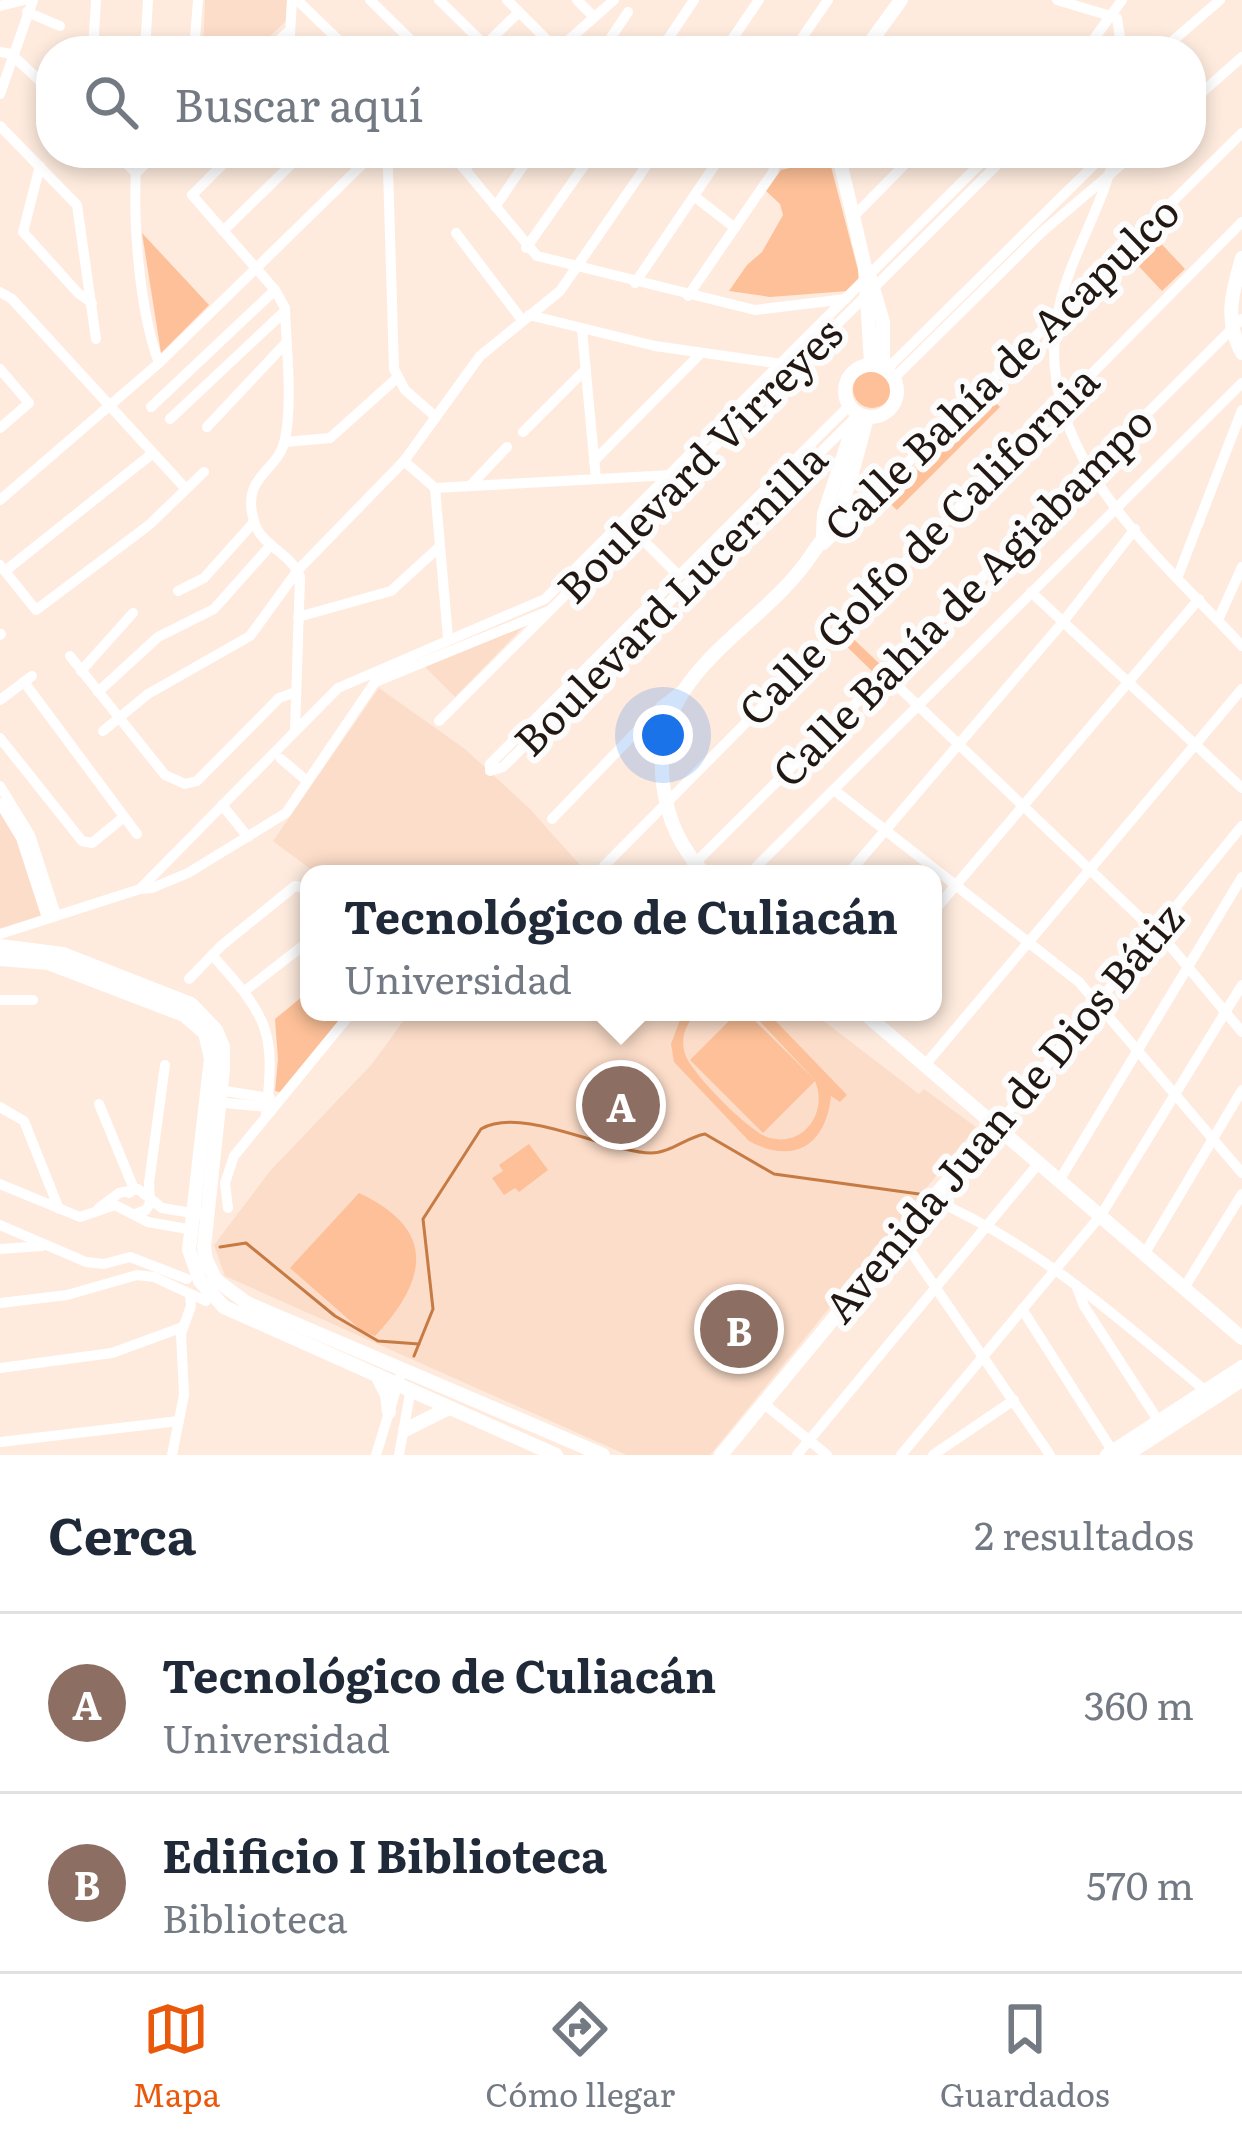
<!DOCTYPE html>
<html lang="es">
<head>
<meta charset="utf-8">
<style>
	:root { --surface:#fff; --page:#f2f2f3; --text:#1f2937; --muted:#747a83; --line:#e0e1e3; --accent:#ea580c }
	body { margin:0; font-family:Literata,serif; background:var(--page); color:var(--text) }
	.you { position:absolute; left:663px; top:735px; width:42px; height:42px; margin:-30px; border:9px solid #fff; border-radius:50%; background:#1a73e8; box-shadow:0 0 0 18px #1a73e833 }
	.badge { display:grid; place-items:center; width:78px; height:78px; border-radius:50%; background:var(--accent); color:#fff; font-size:39px; font-weight:700 }
	.pin { position:absolute; translate:-50% -50%; border:6px solid #fff; box-shadow:0 3px 12px #0006 }
	.popup { position:absolute; left:300px; top:865px; width:642px; height:156px; box-sizing:border-box; display:grid; place-content:center; border-radius:24px; background:var(--surface); filter:drop-shadow(0 3px 9px #0005); font-size:39px; white-space:nowrap; color:var(--muted) }
	.popup b { font-size:45px; color:var(--text) }
	.popup::after { content:''; position:absolute; left:50%; top:100%; margin-left:-24px; border:24px solid transparent; border-top-color:var(--surface) }
	.list { margin:0; padding:0; list-style:none }
	h2 { display:flex; justify-content:space-between; align-items:center; height:156px; margin:0; padding:0 48px; font-size:51px }
	h2 small { font-size:39px; font-weight:400; color:var(--muted) }
	.list li { display:grid; grid-template-columns:78px 1fr auto; gap:36px; align-items:center; box-sizing:border-box; height:180px; padding:0 48px; border-top:3px solid var(--line) }
	.list b { display:block; font-size:45px; white-space:nowrap }
	.list p { margin:0; font-size:39px; white-space:nowrap; color:var(--muted) }
	.list em { font-size:39px; font-style:normal; color:var(--muted) }
	.icon { flex:none; width:66px; height:66px; fill:none; stroke:currentColor; stroke-width:2; stroke-linecap:round; stroke-linejoin:round }
	.map { position:relative; flex:none; width:1242px; height:1455px; overflow:hidden }
	.search { position:absolute; background:var(--surface); box-shadow:0 6px 18px #0003; left:36px; right:36px; top:36px; height:132px; display:flex; align-items:center; gap:30px; box-sizing:border-box; padding:0 42px; border-radius:48px; color:var(--muted); font-size:45px }
	.sheet { height:516px; background:var(--surface) }
	nav { display:flex; justify-content:space-around; align-items:center; box-sizing:border-box; height:168px; border-top:3px solid var(--line); background:var(--surface); font-size:33px; color:var(--muted) }
	nav a { display:grid; justify-items:center; gap:6px }
	nav .on { color:var(--accent) }
	.map>svg:first-child { display:block }
	.built { fill:#fcddc9 }
	.green { fill:#fdc098 }
	.lines { fill:none; stroke-linecap:round; stroke-linejoin:round }
	.stream { stroke:#c67b44; stroke-width:3 }
	.minor { stroke:#fff; stroke-width:10 }
	.major { stroke:#fff; stroke-width:14 }
	.labels { text-anchor:middle; stroke-width:12; stroke-linejoin:round; paint-order:stroke }
	.street-label { font-size:42px; fill:#211813; stroke:#fcfcfc }
</style>
</head>
<body>
<div class="map">
<svg width="1242" height="1455" viewBox="0 0 1242 1455">
	<rect width="100%" height="100%" fill="#feebde"/>
	<g class="built">
		<path d="M 205,0 L 287,0 L 286,21 L 254,51 L 203,51 Z"/>
		<path d="M 526,624 L 455,697 L 423,665 Z"/>
		<path d="M 379,688 L 465,749 L 530,809 L 588,874 L 317,874 L 273,841 Z"/>
		<path d="M 0,803 L 12,819 L 47,918 L 0,936 Z"/>
		<path d="M 410,1012 L 812,1012 L 919,1094 L 924,1089 L 976,1127 L 710,1455 L 627,1455 L 225,1276 L 214,1245 L 270,1171 L 372,1064 Z"/>
	</g>
	<g class="green">
		<path d="M 829,159 L 860,278 L 848,291 L 770,297 L 729,291 L 747,265 L 762,252 L 783,215 L 780,204 L 766,191 L 781,170 Z"/>
		<path d="M 142,233 L 209,305 L 161,353 Z"/>
		<path d="M 1154,236 L 1185,269 L 1162,291 L 1131,258 Z"/>
		<circle cx="872" cy="389" r="19"/>
		<path d="M 988,395 L 1000,407 L 897,510 L 884,498 Z"/>
		<path d="M 844,630 L 884,668 L 876,675 L 837,637 Z"/>
		<path d="M 309,991 L 309,1012 L 346,1012 L 280,1092 L 275,1091 L 278,1059 L 275,1019 Z"/>
		<path d="M 683,1012 L 697,1012 C 686,1024 680,1037 685,1054 C 691,1073 751,1134 770,1138 C 805,1147 828,1111 815,1081 L 763,1133 L 690,1060 L 738,1012 L 746,1012 L 815,1080 L 751,1012 L 767,1012 L 847,1095 L 840,1102 L 831,1096 C 826,1146 793,1165 749,1141 L 674,1062 L 671,1044 Z"/>
		<path d="M 529,1144 L 548,1170 L 519,1192 L 515,1188 L 504,1195 L 492,1178 L 503,1171 L 499,1165 Z"/>
		<path d="M 359,1193 C 438,1230 427,1281 375,1336 L 362,1331 L 290,1268 Z"/>
	</g>
	<g class="lines">
		<g class="stream">
			<path d="M 220,1247 L 246,1243 L 335,1316 L 378,1341 L 419,1344"/>
			<path d="M 414,1356 L 433,1309 L 423,1219 L 481,1129 C 522,1105 609,1153 651,1153 C 670,1153 687,1137 705,1134 L 774,1174 L 919,1194"/>
		</g>
		<g class="minor">
			<path d="M 297,0 L 350,51"/>
			<path d="M 370,0 L 422,51"/>
			<path d="M 439,0 L 485,45"/>
			<path d="M 507,0 L 557,50"/>
			<path d="M 577,0 L 594,17"/>
			<path d="M 1057,0 L 1117,18 L 1122,51"/>
			<path d="M 0,6 L 24,0"/>
			<path d="M 27,12 L 60,26"/>
			<path d="M 93,51 L 96,0"/>
			<path d="M 145,51 L 148,0"/>
			<path d="M 194,51 L 198,0"/>
			<path d="M 267,51 L 288,32"/>
			<path d="M 289,51 L 292,0"/>
			<path d="M 479,51 L 519,12"/>
			<path d="M 556,51 L 614,0"/>
			<path d="M 602,51 L 628,12"/>
			<path d="M 660,51 L 694,0"/>
			<path d="M 724,51 L 759,0"/>
			<path d="M 793,51 L 828,0"/>
			<path d="M 1085,51 L 1122,0"/>
			<path d="M 1161,51 L 1220,0"/>
			<path d="M 0,52 L 11,54 L 51,91"/>
			<path d="M 0,94 L 33,0"/>
			<path d="M 1191,102 L 1242,57"/>
			<path d="M 0,126 L 77,205 L 96,339"/>
			<path d="M 116,153 L 136,173"/>
			<path d="M 137,153 C 132,213 138,307 159,363"/>
			<path d="M 234,153 L 192,195 L 275,290 L 285,308 C 286,347 293,400 285,439 C 279,472 240,475 254,521 C 261,547 291,552 300,577 L 295,731"/>
			<path d="M 383,153 L 388,169 L 394,369 L 405,390 L 436,417"/>
			<path d="M 451,153 L 537,256 L 755,310 L 846,299"/>
			<path d="M 1115,153 C 1102,210 1067,260 1057,317 C 1033,455 1158,555 1242,646"/>
			<path d="M 40,166 L 23,232 L 78,293 L 92,303"/>
			<path d="M 465,170 L 476,153"/>
			<path d="M 136,173 L 157,153"/>
			<path d="M 694,196 L 735,228"/>
			<path d="M 495,207 L 532,153"/>
			<path d="M 854,216 L 916,153"/>
			<path d="M 223,231 L 303,153"/>
			<path d="M 456,233 L 522,320"/>
			<path d="M 526,248 L 593,153"/>
			<path d="M 635,283 L 723,153"/>
			<path d="M 0,292 L 12,299 L 186,489"/>
			<path d="M 688,296 L 773,172 L 778,153"/>
			<path d="M 529,315 L 655,346 L 782,364"/>
			<path d="M 582,330 L 596,479"/>
			<path d="M 0,369 L 29,403 L 0,428"/>
			<path d="M 887,369 L 1106,153"/>
			<path d="M 893,379 L 1042,232 L 1135,153"/>
			<path d="M 849,406 L 490,764 L 490,771 L 503,767 L 857,416"/>
			<path d="M 151,407 L 275,290"/>
			<path d="M 170,419 L 285,311"/>
			<path d="M 207,427 L 285,344"/>
			<path d="M 523,432 L 586,369"/>
			<path d="M 285,442 L 330,438 L 397,378"/>
			<path d="M 404,461 L 435,488"/>
			<path d="M 594,461 L 700,354"/>
			<path d="M 470,486 L 507,447"/>
			<path d="M 435,488 L 671,475"/>
			<path d="M 435,488 L 448,638"/>
			<path d="M 0,500 L 159,363 L 374,153"/>
			<path d="M 633,530 L 679,576"/>
			<path d="M 824,545 L 1242,133"/>
			<path d="M 0,565 L 36,610 L 149,525 L 204,472"/>
			<path d="M 5,571 L 153,453"/>
			<path d="M 1178,576 L 1242,410"/>
			<path d="M 178,591 L 204,578 L 254,522"/>
			<path d="M 1031,592 L 1242,788"/>
			<path d="M 298,617 L 391,591 L 437,549"/>
			<path d="M 1218,620 L 1242,567"/>
			<path d="M 0,635 L 1,634"/>
			<path d="M 70,656 L 165,775 L 185,784 L 197,781 L 279,698 L 296,692"/>
			<path d="M 81,671 L 133,613"/>
			<path d="M 885,674 L 1172,948 L 1242,1032"/>
			<path d="M 24,682 L 137,834"/>
			<path d="M 98,692 L 158,637 L 214,609 L 271,545"/>
			<path d="M 0,700 L 32,676"/>
			<path d="M 439,721 L 1009,153"/>
			<path d="M 103,731 L 148,694 L 250,636 L 298,570 L 404,461 L 480,356 L 560,291 L 655,153"/>
			<path d="M 0,738 L 82,841 L 92,843 L 124,817"/>
			<path d="M 281,759 L 307,781"/>
			<path d="M 0,786 L 30,835 L 56,915"/>
			<path d="M 834,790 L 1079,982 L 1242,1173"/>
			<path d="M 0,803 L 21,838 L 47,918"/>
			<path d="M 222,805 L 248,837"/>
			<path d="M 552,819 L 661,706 L 683,689"/>
			<path d="M 603,874 L 604,866 L 1242,222"/>
			<path d="M 684,874 L 1242,319"/>
			<path d="M 749,874 L 1242,383"/>
			<path d="M 848,874 L 1063,622 L 1135,529"/>
			<path d="M 140,889 L 152,888 L 188,873 L 286,813 L 375,682 L 549,611"/>
			<path d="M 933,912 L 1199,599"/>
			<path d="M 0,934 L 140,889 L 338,688 L 545,599 L 991,153"/>
			<path d="M 212,955 C 268,1017 276,1030 266,1114"/>
			<path d="M 189,979 L 221,946 L 295,886 L 309,889"/>
			<path d="M 246,990 L 309,941"/>
			<path d="M 0,1000 L 33,1000"/>
			<path d="M 925,1065 L 1242,689"/>
			<path d="M 218,1090 L 270,1098"/>
			<path d="M 215,1102 L 268,1107"/>
			<path d="M 99,1104 L 134,1189 L 129,1193"/>
			<path d="M 0,1107 L 24,1121 L 59,1209"/>
			<path d="M 996,1127 L 1242,826"/>
			<path d="M 1059,1181 L 1242,877"/>
			<path d="M 0,1184 L 80,1217 L 115,1205 L 148,1222 L 193,1230"/>
			<path d="M 932,1199 C 1041,1247 1116,1317 1207,1392"/>
			<path d="M 99,1208 L 119,1193 L 138,1189 L 162,1208 L 198,1214"/>
			<path d="M 228,1208 L 225,1183 L 234,1156 L 352,1012"/>
			<path d="M 135,1214 L 146,1210 L 150,1203 L 149,1183 L 165,1065"/>
			<path d="M 0,1225 L 86,1262 L 104,1264 L 130,1257 L 187,1279"/>
			<path d="M 901,1237 L 1050,1455"/>
			<path d="M 0,1249 L 42,1246"/>
			<path d="M 1145,1253 L 1242,1090"/>
			<path d="M 1076,1285 L 1084,1306 L 1163,1428"/>
			<path d="M 1184,1288 L 1242,1194"/>
			<path d="M 0,1303 L 67,1295 L 137,1275 L 154,1277 L 206,1301"/>
			<path d="M 1022,1309 L 1115,1455"/>
			<path d="M 0,1368 L 112,1353 L 183,1327"/>
			<path d="M 763,1403 L 827,1455"/>
			<path d="M 0,1442 L 179,1421"/>
			<path d="M 172,1455 L 184,1395 L 181,1334 L 191,1306 L 190,1294"/>
			<path d="M 376,1455 L 402,1370"/>
			<path d="M 399,1455 L 411,1388"/>
			<path d="M 797,1455 L 1038,1164"/>
			<path d="M 901,1455 L 1101,1215 L 1242,985"/>
			<path d="M 933,1455 L 1014,1400"/>
		</g>
		<g class="major">
			<path d="M 864,51 L 901,0"/>
			<path d="M 838,153 L 865,267 L 871,363"/>
			<path d="M 1242,258 C 1232,292 1224,321 1242,353"/>
			<path d="M 868,271 L 883,322 L 883,366"/>
			<circle cx="871" cy="391" r="26"/>
			<path d="M 823,535 L 824,514 L 857,415"/>
			<path d="M 705,874 C 681,849 667,818 663,784 C 649,669 759,634 812,554 C 820,542 832,529 838,515 C 850,485 858,450 867,418"/>
			<path d="M 0,946 L 63,954 L 191,1004 L 216,1030 L 223,1047 L 223,1069 L 204,1247 L 206,1260 L 216,1280 L 247,1303 L 603,1455"/>
			<path d="M 0,959 L 48,963 L 184,1015 L 205,1033 L 211,1058 L 189,1250 L 200,1281 L 224,1307 L 556,1455"/>
			<path d="M 863,1012 L 1242,1338"/>
			<path d="M 377,1375 L 387,1395 L 389,1412"/>
			<path d="M 405,1430 L 449,1408"/>
			<path d="M 721,1455 L 932,1199 L 996,1127"/>
			<path d="M 1107,1455 L 1242,1367"/>
			<path d="M 1126,1455 L 1242,1380"/>
		</g>
	</g>
	<g class="labels">
		<g class="street-label">
			<text transform="translate(1002 369) rotate(-44)" y="15">Calle Bahía de Acapulco</text>
			<text transform="translate(700 461) rotate(-45)" y="15">Boulevard Virreyes</text>
			<text transform="translate(919 546) rotate(-45)" y="15">Calle Golfo de California</text>
			<text transform="translate(963 597) rotate(-45)" y="15">Calle Bahía de Agiabampo</text>
			<text transform="translate(671 600) rotate(-45)" y="15">Boulevard Lucernilla</text>
			<text transform="translate(1004 1113) rotate(-50)" y="15">Avenida Juan de Dios Bátiz</text>
		</g>
	</g>
</svg>
<div class="you"></div>
<div class="pin badge" style="left:621px;top:1105px;background:#8d6e63">A</div>
<div class="popup"><b>Tecnológico de Culiacán</b>Universidad</div>
<div class="pin badge" style="left:739px;top:1329px;background:#8d6e63">B</div>
<div class="search"><svg class="icon" aria-label="search" viewBox="0 0 24 24"><circle cx="10" cy="10" r="6"/><path d="M15 15l6 6"/></svg>Buscar aquí</div>
</div>
<section class="sheet">
<h2>Cerca<small>2 resultados</small></h2>
<ul class="list">
<li><span class="badge" style="background:#8d6e63">A</span><div><b>Tecnológico de Culiacán</b><p>Universidad</p></div><em>360 m</em></li>
<li><span class="badge" style="background:#8d6e63">B</span><div><b>Edificio I Biblioteca</b><p>Biblioteca</p></div><em>570 m</em></li>
</ul>
</section>
<nav>
<a class="on"><svg class="icon" aria-label="map" viewBox="0 0 24 24"><path d="M3 6l6-2 6 2 6-2v14l-6 2-6-2-6 2zM9 4v14M15 6v14"/></svg>Mapa</a>
<a><svg class="icon" aria-label="directions" viewBox="0 0 24 24"><path d="M12 3l9 9-9 9-9-9zM9 14v-3h6M13 9l2 2-2 2"/></svg>Cómo llegar</a>
<a><svg class="icon" aria-label="saved" viewBox="0 0 24 24"><path d="M7 4h10v16l-5-4-5 4z"/></svg>Guardados</a>
</nav>
</body>
</html>
